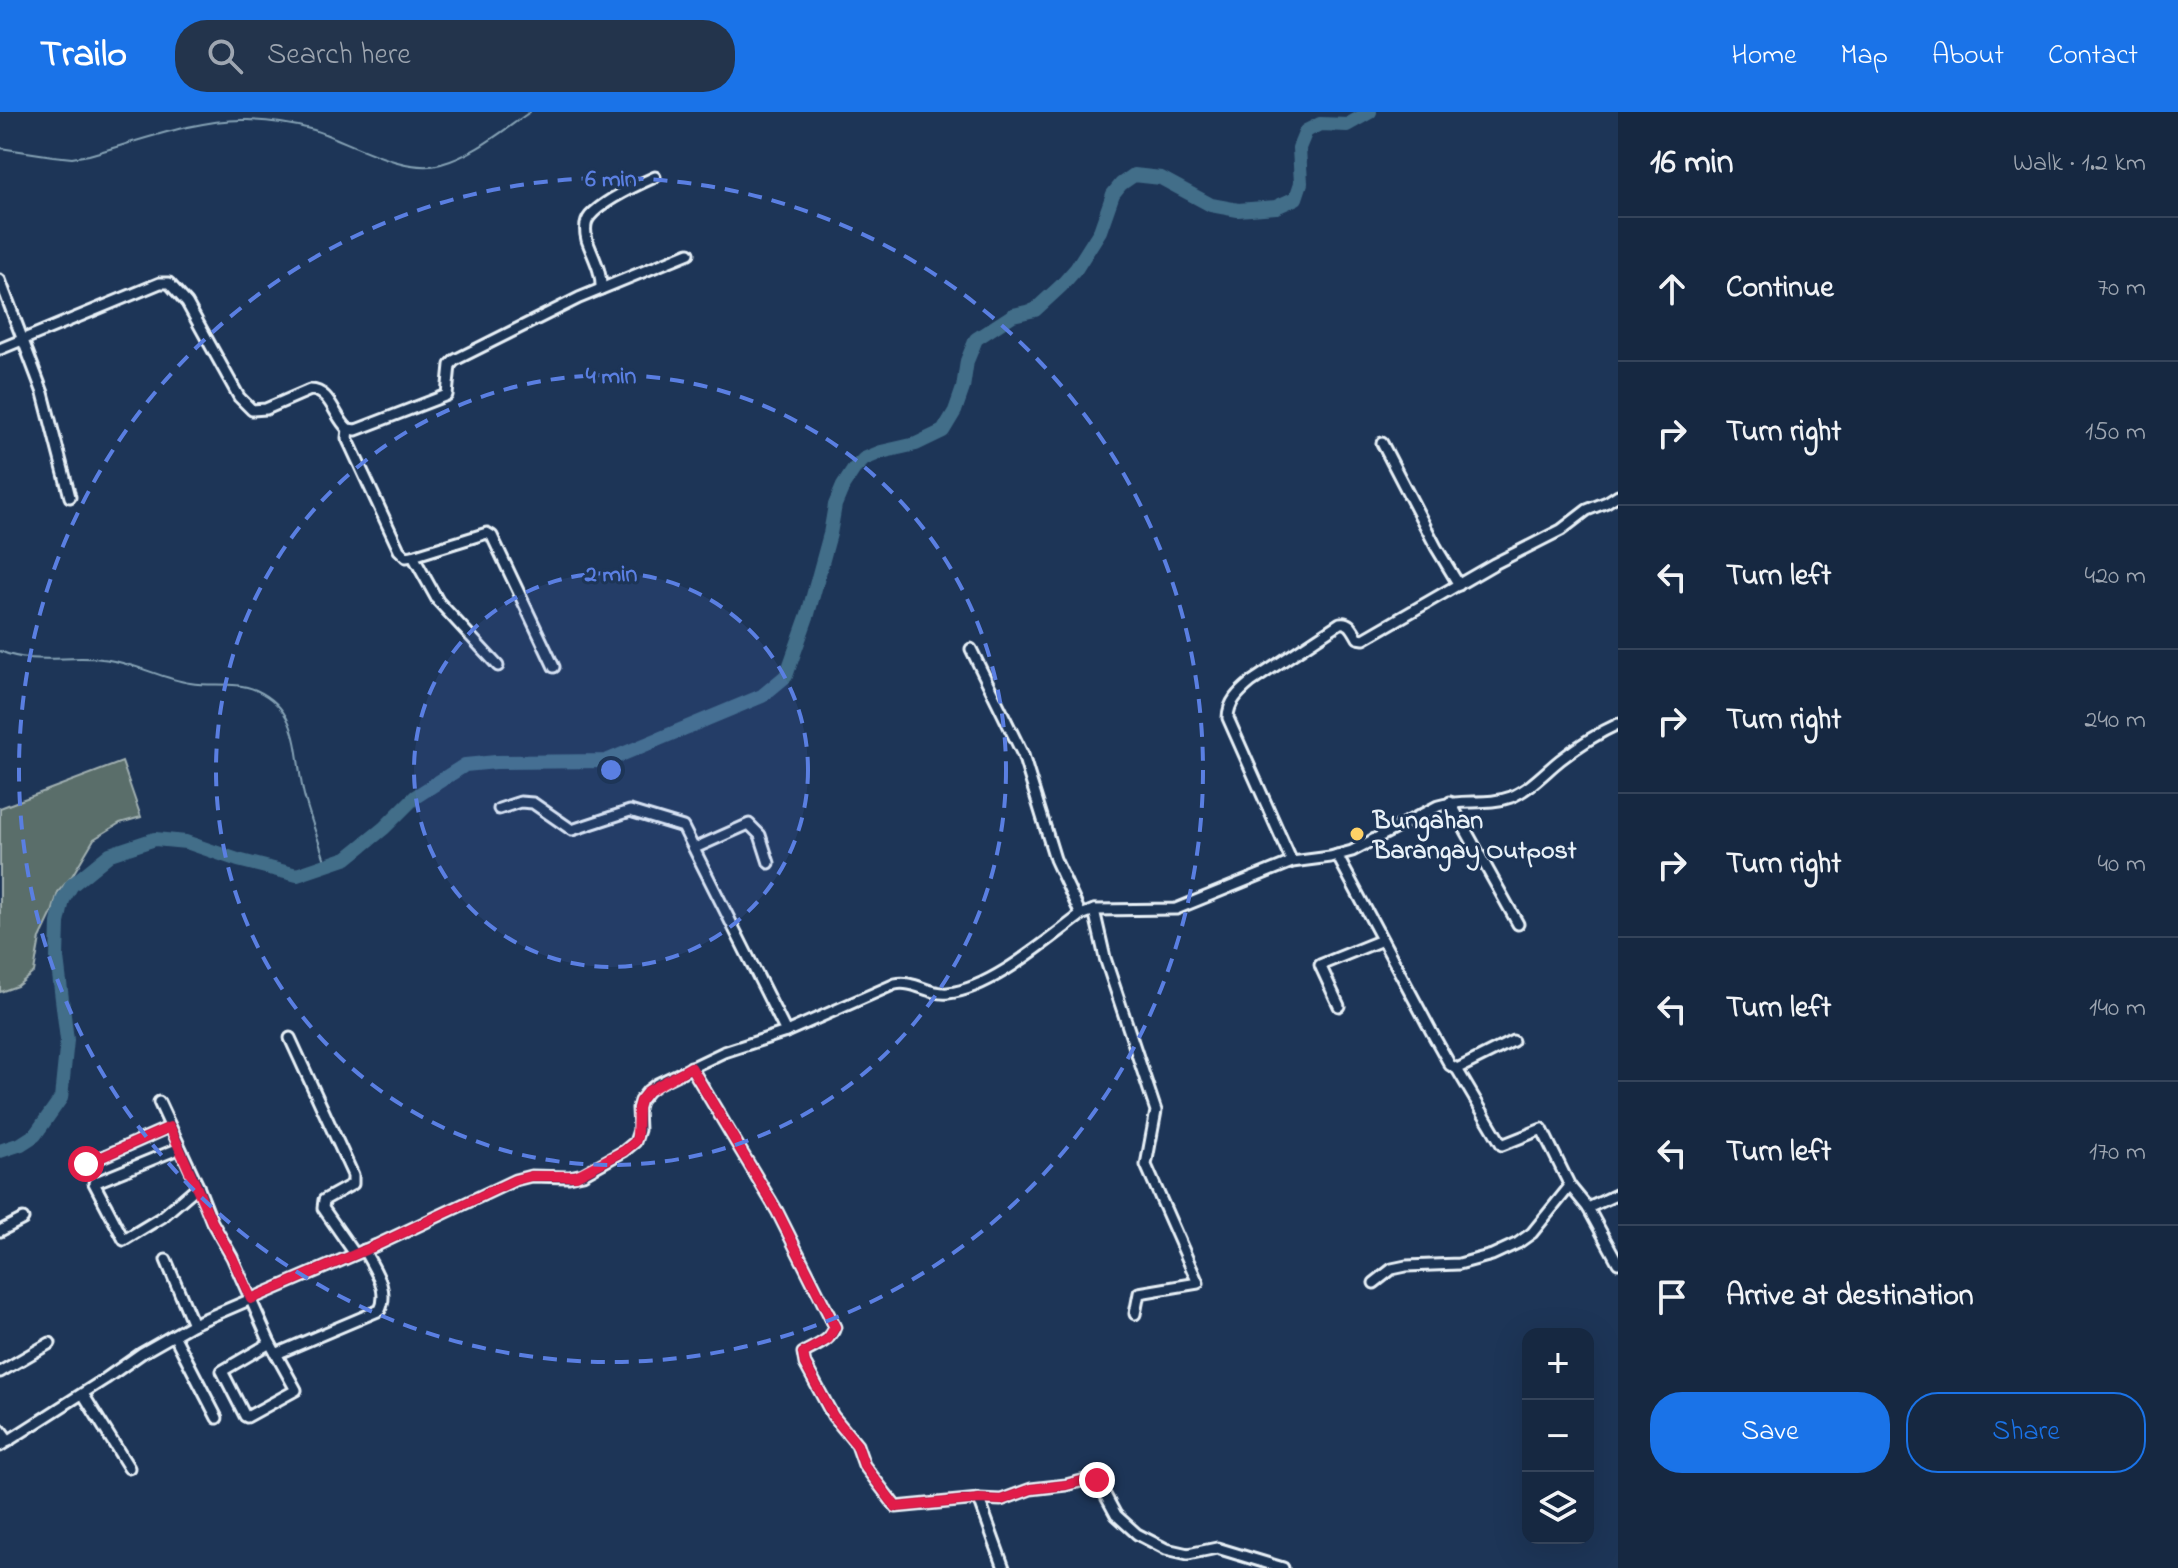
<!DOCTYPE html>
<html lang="en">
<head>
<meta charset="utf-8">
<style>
	:root { --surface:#162841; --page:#23344c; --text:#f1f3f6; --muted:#9ea6b1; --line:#35445a; --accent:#1a73e8 }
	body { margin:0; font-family:"Indie Flower",sans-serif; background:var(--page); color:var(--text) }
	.controls { position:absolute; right:24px; bottom:24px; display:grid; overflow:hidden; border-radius:16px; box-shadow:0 8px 32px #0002 }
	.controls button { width:72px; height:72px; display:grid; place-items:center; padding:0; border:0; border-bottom:2px solid var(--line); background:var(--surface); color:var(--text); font:40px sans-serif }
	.stop { position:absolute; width:24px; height:24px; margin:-18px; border:6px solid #e11d48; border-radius:50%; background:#fff }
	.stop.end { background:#e11d48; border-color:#fff; box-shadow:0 2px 8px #0008 }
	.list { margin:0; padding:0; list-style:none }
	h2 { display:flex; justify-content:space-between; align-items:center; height:104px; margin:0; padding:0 32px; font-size:34px }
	h2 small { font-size:26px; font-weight:400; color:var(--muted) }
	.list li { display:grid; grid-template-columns:52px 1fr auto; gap:24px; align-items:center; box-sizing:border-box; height:144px; padding:0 32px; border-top:2px solid var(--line) }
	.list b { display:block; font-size:30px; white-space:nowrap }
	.list em { font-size:26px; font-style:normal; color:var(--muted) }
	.actions { display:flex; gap:16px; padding:24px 32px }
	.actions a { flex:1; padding:18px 0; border:2px solid var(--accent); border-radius:32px; text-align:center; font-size:28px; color:var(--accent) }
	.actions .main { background:var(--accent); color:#fff }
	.icon { flex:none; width:44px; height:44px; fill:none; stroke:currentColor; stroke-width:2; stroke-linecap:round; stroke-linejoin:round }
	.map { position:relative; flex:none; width:1618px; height:1456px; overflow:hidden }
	header { display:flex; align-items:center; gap:48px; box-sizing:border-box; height:112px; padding:0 40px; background:var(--accent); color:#fff }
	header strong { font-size:38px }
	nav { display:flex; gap:44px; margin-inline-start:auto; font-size:28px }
	.search { width:560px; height:72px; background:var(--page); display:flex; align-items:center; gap:20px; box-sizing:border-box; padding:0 28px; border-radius:32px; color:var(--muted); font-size:30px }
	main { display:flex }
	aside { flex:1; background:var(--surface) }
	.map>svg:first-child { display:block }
	.green { fill:#5a6e6a; stroke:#a1b0b1; stroke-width:2 }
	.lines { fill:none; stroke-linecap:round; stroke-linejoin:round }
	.stream { stroke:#85a2b5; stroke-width:2 }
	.river { stroke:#436e89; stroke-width:14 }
	.minor-casing { stroke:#e8f1f8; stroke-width:15 }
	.minor { stroke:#1d3557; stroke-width:9 }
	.route { stroke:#e11d48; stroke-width:10 }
	.ring { fill:none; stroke:#5a7fe2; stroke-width:4; stroke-dasharray:14 10 }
	.poi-dot { fill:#ffd166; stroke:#1d3557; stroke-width:3 }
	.labels { text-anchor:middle; stroke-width:6; stroke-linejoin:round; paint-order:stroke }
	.poi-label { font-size:26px; font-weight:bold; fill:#e8f1f8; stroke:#1d3557; text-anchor:start }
	.centre { fill:#5a7fe2; stroke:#1d3557; stroke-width:4 }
	.ring-label { font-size:24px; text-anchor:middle; font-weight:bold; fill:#5a7fe2; stroke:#1d3557; stroke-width:6; stroke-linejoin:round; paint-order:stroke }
</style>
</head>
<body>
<header>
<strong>Trailo</strong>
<div class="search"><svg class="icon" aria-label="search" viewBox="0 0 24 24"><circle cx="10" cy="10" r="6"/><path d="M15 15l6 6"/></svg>Search here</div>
<nav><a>Home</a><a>Map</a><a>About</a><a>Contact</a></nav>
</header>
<main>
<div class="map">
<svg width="1618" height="1456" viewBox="0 0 1618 1456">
	<rect width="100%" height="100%" fill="#1d3557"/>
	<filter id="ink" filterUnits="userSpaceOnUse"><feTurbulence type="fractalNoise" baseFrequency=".0125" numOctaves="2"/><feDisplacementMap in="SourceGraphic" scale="16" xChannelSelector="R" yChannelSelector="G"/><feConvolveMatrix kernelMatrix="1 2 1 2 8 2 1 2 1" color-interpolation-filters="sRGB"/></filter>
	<g filter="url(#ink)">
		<path class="green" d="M 122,650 L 141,705 L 120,711 L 94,727 L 72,764 L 58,780 L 52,801 L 40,826 L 34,860 L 17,874 L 0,880 L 0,696 Z"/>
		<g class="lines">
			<g class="stream">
				<path d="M 0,36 L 53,44 L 72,46 L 89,43 C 136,30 199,6 248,8 C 270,9 294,12 314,18 C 350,30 405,63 441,52 C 474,43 502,19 530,0"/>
				<path d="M 0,539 C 31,553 69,543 102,547 C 133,550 160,566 190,571 C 212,575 235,569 256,578 C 302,599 294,643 304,683 C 310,706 319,729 326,752"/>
			</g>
			<path class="river" d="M 0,1039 L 21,1032 L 35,1023 L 61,986 L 67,928 L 57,846 L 58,811 L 63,788 L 72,773 L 110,742 L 155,727 L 186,730 L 238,748 L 297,763 L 347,746 L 384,716 L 415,685 L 465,653 L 496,650 L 606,649 L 762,584 L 786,564 L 808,502 L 830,422 L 835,393 L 843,374 L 854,357 L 864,347 L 881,340 L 916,332 L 943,319 L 955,299 L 963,276 L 967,249 L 976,227 L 1013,203 L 1035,198 L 1061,174 L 1076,157 L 1100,119 L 1113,82 L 1121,72 L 1134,63 L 1161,66 L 1211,93 L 1238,98 L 1276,95 L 1296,86 L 1301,71 L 1299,36 L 1306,19 L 1320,12 L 1347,13 L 1370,0"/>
			<g class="minor-casing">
				<g id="minor">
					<path d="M 0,168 L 43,281 L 70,385"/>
					<path d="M 601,177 C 602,159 593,145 587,128 C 585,120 584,111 590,104 C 603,89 637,73 655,65"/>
					<path d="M 0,237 L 160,171 L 169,171 L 187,191 L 239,285 L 252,298 L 266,297 L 310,278 C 331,278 334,305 348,317 L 356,318 L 447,283 L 450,253 L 455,248 L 579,186 L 689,141"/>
					<path d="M 348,317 L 347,326 L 399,438 L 406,445 L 413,444 L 487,421 L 492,424 L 554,555"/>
					<path d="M 1382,331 L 1436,435 L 1459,473"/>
					<path d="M 413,444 L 438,489 L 498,554"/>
					<path d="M 971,537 L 1023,643 L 1055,747 L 1081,803"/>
					<path d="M 1450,690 L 1518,812"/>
					<path d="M 499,697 L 520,690 L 533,691 L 572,718 L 630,699 L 683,715 L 786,920"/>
					<path d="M 695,736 L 749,712 L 760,723 L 769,751"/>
					<path d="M 1337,743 L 1431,919 L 1450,953 L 1457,957 L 1502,1033 L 1542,1017 L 1570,1074 L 1588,1096 L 1618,1151"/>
					<path d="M 1292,750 L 1228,606 C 1228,590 1239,580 1251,570 L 1340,511 C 1350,509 1353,518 1358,526 L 1364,527 L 1494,452 L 1561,418 L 1587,398 L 1607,390 L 1618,383"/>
					<path d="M 1094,798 L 1105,846 L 1156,999 L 1146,1053 L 1198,1171 L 1139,1181 L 1135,1202"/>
					<path d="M 1339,894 L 1320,853 L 1382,828"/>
					<path d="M 290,926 L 353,1063 L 353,1072 L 324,1088 L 323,1096 L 355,1142"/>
					<path d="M 691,955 L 777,1099 L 835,1215 C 831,1229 815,1234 803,1241 L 805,1252 L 833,1304 L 857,1333 L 864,1353 L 896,1395 L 979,1387 L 1001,1388 L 1031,1377 L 1066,1373 L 1093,1366 L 1097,1368 L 1116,1403 L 1137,1422 L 1166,1437 L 1188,1442 L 1217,1436 L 1283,1456"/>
					<path d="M 1457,957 L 1513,929"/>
					<path d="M 159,990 L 198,1074 L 212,1110 L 232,1145 L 270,1231"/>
					<path d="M 180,1036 L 94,1071 L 124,1128 L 162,1105 L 198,1074"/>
					<path d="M 86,1052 L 170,1015"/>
					<path d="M 1588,1096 L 1618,1082"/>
					<path d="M 0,1119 L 23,1107"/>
					<path d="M 166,1148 L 193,1212"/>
					<path d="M 1374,1171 L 1392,1157 L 1406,1154 L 1459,1152 L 1492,1143 L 1518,1131 L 1532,1121 L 1570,1074"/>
					<path d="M 174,1223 L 217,1306"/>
					<path d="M 270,1231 L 296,1278 L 247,1305 L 245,1304 L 222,1259 Z"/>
					<path d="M 276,1242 L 380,1198 C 390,1177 373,1156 364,1138"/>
					<path d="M 0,1260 L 50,1231"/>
					<path d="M 83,1282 L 129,1356"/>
					<path d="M 0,1317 L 9,1329"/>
					<path d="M 0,1334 L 105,1267 L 142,1241 L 193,1212 L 377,1133 L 515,1068 L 531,1064 L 569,1065 L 583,1062 L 624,1039 L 635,1030 L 639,1018 L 638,996 L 640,989 L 648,979 L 657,972 L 724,940 L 786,920 L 895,872 C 914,868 929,883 948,881 C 991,877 1047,828 1081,803 L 1094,798 L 1176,797 L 1292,750 L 1330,745 L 1352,739 L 1438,694 C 1462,686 1487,694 1511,685 C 1530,677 1545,660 1560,648 C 1578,634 1598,621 1618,612"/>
					<path d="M 979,1387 L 1004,1456"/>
				</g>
			</g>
			<use href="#minor" class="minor"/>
		</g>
	</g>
	<g class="lines" filter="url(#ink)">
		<path class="route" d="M 86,1052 L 170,1015 L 212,1110 L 232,1145 L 251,1187 L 377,1133 L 515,1068 L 531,1064 L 576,1064 L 624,1039 L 635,1030 L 637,1025 L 638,996 L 640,989 L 648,979 L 691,955 L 777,1099 L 835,1215 L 828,1227 L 803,1241 L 805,1252 L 833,1304 L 857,1333 L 864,1353 L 896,1395 L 979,1387 L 1001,1388 L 1031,1377 L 1066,1373 L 1093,1366 L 1097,1368"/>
	</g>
	<circle cx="611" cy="658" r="197" fill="#5a7fe2" fill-opacity=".12"/>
	<g class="ring">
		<circle cx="611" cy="658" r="197"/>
		<circle cx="611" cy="658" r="395"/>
		<circle cx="611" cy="658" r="592"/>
	</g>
	<circle class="poi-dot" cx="1357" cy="722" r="8"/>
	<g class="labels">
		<g class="poi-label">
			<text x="1373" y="716">Bungahan<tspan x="1373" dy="30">Barangay Outpost</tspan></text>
		</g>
	</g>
	<circle cx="611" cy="658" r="12" class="centre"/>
	<g class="ring-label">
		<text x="611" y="74">6 min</text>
		<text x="611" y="271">4 min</text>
		<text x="611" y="469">2 min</text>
	</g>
</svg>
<div class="controls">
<button>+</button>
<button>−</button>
<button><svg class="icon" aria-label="layers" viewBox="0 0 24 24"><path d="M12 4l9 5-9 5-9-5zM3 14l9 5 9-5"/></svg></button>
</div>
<div class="stop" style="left:86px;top:1052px"></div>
<div class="stop end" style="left:1097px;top:1368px"></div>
</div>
<aside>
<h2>16 min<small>Walk · 1.2 km</small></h2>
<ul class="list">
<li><svg class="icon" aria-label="ahead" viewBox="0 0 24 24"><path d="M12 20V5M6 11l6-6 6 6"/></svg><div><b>Continue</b></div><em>70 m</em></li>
<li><svg class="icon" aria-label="right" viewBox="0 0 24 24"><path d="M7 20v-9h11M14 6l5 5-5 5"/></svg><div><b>Turn right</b></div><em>150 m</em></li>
<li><svg class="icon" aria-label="left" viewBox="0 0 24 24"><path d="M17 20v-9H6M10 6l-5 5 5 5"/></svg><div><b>Turn left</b></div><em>420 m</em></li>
<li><svg class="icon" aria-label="right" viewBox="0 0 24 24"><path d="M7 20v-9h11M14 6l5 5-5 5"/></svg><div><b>Turn right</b></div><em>240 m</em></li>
<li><svg class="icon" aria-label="right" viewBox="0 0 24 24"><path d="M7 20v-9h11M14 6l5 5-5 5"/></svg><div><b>Turn right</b></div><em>40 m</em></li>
<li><svg class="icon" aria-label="left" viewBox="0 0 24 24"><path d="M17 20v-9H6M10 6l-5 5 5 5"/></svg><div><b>Turn left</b></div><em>140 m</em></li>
<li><svg class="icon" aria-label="left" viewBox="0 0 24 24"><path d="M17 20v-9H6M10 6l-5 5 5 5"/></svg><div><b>Turn left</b></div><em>170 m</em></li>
<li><svg class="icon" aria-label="arrive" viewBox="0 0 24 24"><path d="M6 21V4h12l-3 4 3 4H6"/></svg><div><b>Arrive at destination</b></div></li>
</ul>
<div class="actions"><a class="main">Save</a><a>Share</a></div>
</aside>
</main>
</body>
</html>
